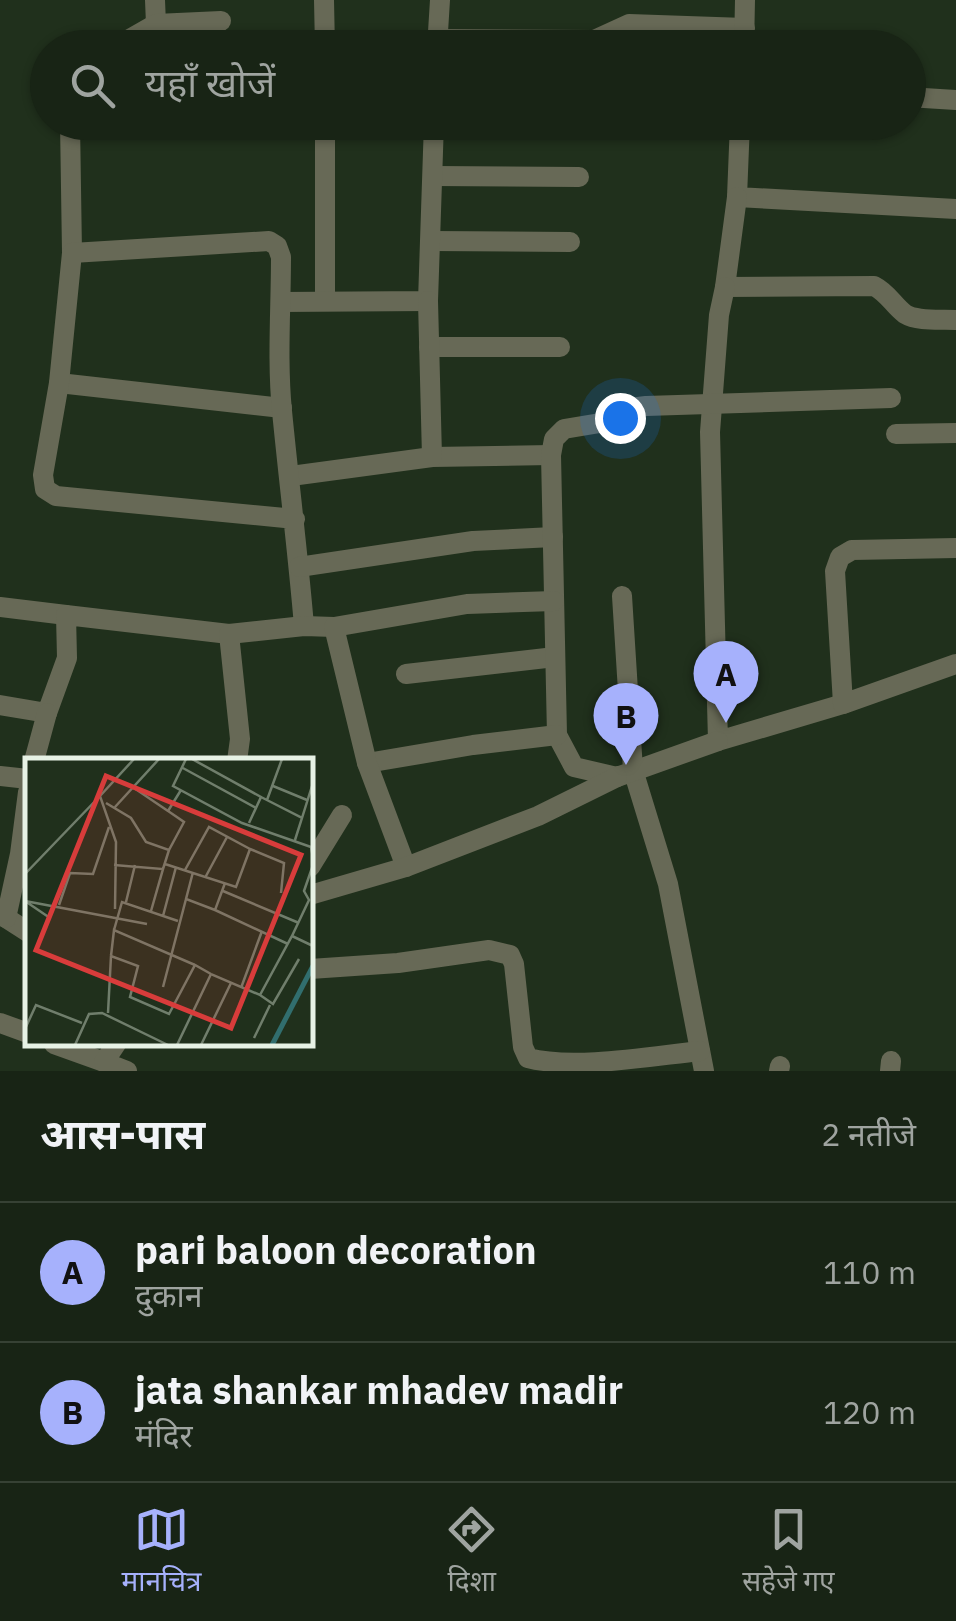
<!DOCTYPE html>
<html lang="hi">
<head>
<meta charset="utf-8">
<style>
	:root { --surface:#182415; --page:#253022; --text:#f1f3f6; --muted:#9fa4a0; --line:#364134; --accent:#a6b1fc }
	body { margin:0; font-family:"IBM Plex Sans","Noto Sans Devanagari",sans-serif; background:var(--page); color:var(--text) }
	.you { position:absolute; left:620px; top:418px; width:35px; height:35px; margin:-25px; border:8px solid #fff; border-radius:50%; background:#1a73e8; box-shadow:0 0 0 15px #1a73e833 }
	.badge { display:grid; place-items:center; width:65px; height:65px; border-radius:50%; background:var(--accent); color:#111; font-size:32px; font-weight:700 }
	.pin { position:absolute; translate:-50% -82px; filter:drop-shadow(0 2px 5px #0008) }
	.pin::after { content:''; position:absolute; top:52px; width:35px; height:30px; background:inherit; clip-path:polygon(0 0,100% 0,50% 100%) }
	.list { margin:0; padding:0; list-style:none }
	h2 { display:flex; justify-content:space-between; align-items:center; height:130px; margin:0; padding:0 40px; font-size:42px }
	h2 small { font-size:32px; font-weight:400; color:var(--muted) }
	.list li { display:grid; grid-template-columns:65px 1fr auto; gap:30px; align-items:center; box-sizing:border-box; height:140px; padding:0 40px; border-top:2px solid var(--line) }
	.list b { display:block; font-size:38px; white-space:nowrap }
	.list p { margin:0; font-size:32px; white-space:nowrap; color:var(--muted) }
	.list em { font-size:32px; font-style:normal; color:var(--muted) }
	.icon { flex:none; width:55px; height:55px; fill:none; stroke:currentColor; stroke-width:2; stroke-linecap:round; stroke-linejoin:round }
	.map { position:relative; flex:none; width:956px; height:1071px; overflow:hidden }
	.search { position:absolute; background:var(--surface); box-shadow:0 2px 8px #0004; left:30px; right:30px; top:30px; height:110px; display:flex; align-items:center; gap:25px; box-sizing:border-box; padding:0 35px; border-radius:55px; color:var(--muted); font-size:38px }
	.sheet { height:410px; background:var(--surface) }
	nav { display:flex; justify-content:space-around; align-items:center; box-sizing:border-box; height:140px; border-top:2px solid var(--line); background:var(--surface); font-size:28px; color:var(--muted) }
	nav a { display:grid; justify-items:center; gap:5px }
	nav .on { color:var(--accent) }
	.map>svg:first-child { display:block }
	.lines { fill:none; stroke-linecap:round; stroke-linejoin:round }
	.minor { stroke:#676956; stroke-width:20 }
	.inset-river { fill:none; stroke:#316e6e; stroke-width:5 }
	.inset-road { fill:none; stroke:#707e6c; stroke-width:2.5 }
	.view { fill:#d83c3b; fill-opacity:0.15; stroke:#d83c3b; stroke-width:5 }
	.inset-edge { fill:none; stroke:#e7f2e5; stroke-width:5 }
</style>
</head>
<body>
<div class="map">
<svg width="956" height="1071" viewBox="0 0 956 1071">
	<rect width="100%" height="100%" fill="#20301c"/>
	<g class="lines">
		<g class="minor">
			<path d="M 155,0 L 156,24"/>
			<path d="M 324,0 L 325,48"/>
			<path d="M 437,39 L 594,40 L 629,24 L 745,28"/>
			<path d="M 114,48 L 156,24 L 221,21"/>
			<path d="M 437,48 L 440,0"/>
			<path d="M 744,48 L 745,0"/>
			<path d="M 908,97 L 956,100"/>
			<path d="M 70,122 L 72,253"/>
			<path d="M 740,122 L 737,197 L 956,209"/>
			<path d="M 433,176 L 579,177"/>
			<path d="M 737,197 L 725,287 L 874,286 C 888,293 893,305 905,314 C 918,322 941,319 956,320"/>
			<path d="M 431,241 L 570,242"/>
			<path d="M 725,287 L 719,315 L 710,432 L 718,741 L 843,704"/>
			<path d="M 325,300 L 325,122"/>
			<path d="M 281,302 L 428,301 L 434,122"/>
			<path d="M 429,347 L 560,347"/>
			<path d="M 59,383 L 282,408"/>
			<path d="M 896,434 L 956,433"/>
			<path d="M 432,457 L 551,455"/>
			<path d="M 291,476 L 432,457 L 428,301"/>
			<path d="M 295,519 L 56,496 L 45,489 L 43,475 L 59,383 L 72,253 L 269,241 L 277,246 L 281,257 C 281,308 277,361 282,411 C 289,483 298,554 304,626"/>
			<path d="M 956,548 L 852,550 L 840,557 L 835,571 L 843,704 L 956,664"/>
			<path d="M 299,567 L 473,541 L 553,537"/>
			<path d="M 622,596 L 633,770 L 668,884 L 704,1071"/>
			<path d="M 0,607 L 66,615"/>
			<path d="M 406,674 L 555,657"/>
			<path d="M 0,705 L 47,713 L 67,658 L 66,615 L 229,634"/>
			<path d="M 718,741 L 617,777 L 574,767 L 557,735 L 551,455 L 554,439 L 564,429 L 606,422 L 630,408 L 646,406 L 891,398"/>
			<path d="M 34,761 L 47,713"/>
			<path d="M 237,761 L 240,739 L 229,634 L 304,626 L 334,627"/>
			<path d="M 367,763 L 473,745 L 557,735"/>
			<path d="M 0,776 L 28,779"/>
			<path d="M 310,867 L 342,815"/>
			<path d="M 406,867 L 367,763 L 334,627 L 467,604 L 554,601"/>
			<path d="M 310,895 L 406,867 L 538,816 L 617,777"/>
			<path d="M 0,914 L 28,932"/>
			<path d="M 6,918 L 20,854 L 28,792"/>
			<path d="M 310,969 L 398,963 L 489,950 L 510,955 L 514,964 L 523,1047 L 528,1058 C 574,1070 652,1056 700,1051"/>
			<path d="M 0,1023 L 28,1033"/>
			<path d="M 54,1044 L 104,1062"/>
			<path d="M 116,1044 L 104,1062 L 127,1071"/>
			<path d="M 779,1071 L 780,1066"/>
			<path d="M 890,1071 L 891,1061"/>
		</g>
	</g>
	<g transform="translate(25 758)">
		<rect width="288" height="288" fill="#20301c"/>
		<path class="inset-river" d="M 247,287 L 288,208"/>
		<path class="inset-road" d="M 161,1 L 148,28 L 217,65 L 286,89 L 288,100M 167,1 L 236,39 L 224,65M 156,9 L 231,50M 248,28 L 282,42M 109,30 L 143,53M 75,38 L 109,1M 236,39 L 277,60 L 270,82M 242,42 L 257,1M 81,45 L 106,60 L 121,84 L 144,92 L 138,111M 90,49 L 134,1M 277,60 L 287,28M 225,91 L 259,105 L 256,135M 144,92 L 159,64 L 143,53 L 156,32M 140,106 L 211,129 L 225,91 L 184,69 L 160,112M 89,107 L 138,111 L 126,153M 168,114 L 161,141 L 190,152M 0,116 L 75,38 L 91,84 L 90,151M 181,118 L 202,79M 200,125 L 190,152 L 263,186M 198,133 L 274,165M 0,143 L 122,166M 0,143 L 25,160M 101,144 L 110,107M 34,147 L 45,115 L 68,116 L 84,69M 138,158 L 151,109M 89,172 L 97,144 L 153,163M 267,178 L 284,142 L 279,133 L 288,107M 86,198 L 89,172 L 170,207M 138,229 L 161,141M 216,230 L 237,173M 235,237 L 248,246 L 274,201M 83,255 L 86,198 L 113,208 L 105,239 L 144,256 L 170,207 L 186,216M 0,271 L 11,247 L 57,265M 229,280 L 245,247M 50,287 L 64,256 L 77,255 L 143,287M 152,287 L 186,216 L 235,237 L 267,178 L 288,188M 176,287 L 206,225"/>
		<path class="view" d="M 81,18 L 276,97 L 206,270 L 11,192 Z"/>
		<rect width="288" height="288" class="inset-edge"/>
	</g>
</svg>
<div class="you"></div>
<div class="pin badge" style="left:726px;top:723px">A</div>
<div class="pin badge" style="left:626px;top:765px">B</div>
<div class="search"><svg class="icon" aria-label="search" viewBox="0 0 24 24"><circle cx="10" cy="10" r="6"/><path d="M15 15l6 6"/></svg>यहाँ खोजें</div>
</div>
<section class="sheet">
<h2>आस-पास<small>2 नतीजे</small></h2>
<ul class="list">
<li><span class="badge">A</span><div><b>pari baloon decoration</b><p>दुकान</p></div><em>110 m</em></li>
<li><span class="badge">B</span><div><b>jata shankar mhadev madir</b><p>मंदिर</p></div><em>120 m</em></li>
</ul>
</section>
<nav>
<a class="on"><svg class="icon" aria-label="map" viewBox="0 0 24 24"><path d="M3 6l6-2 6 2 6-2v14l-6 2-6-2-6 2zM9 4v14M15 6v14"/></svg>मानचित्र</a>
<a><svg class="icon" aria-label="directions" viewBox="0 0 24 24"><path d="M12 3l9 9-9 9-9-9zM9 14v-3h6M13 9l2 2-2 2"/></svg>दिशा</a>
<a><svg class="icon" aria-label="saved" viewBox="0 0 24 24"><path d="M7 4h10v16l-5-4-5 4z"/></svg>सहेजे गए</a>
</nav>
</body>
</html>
